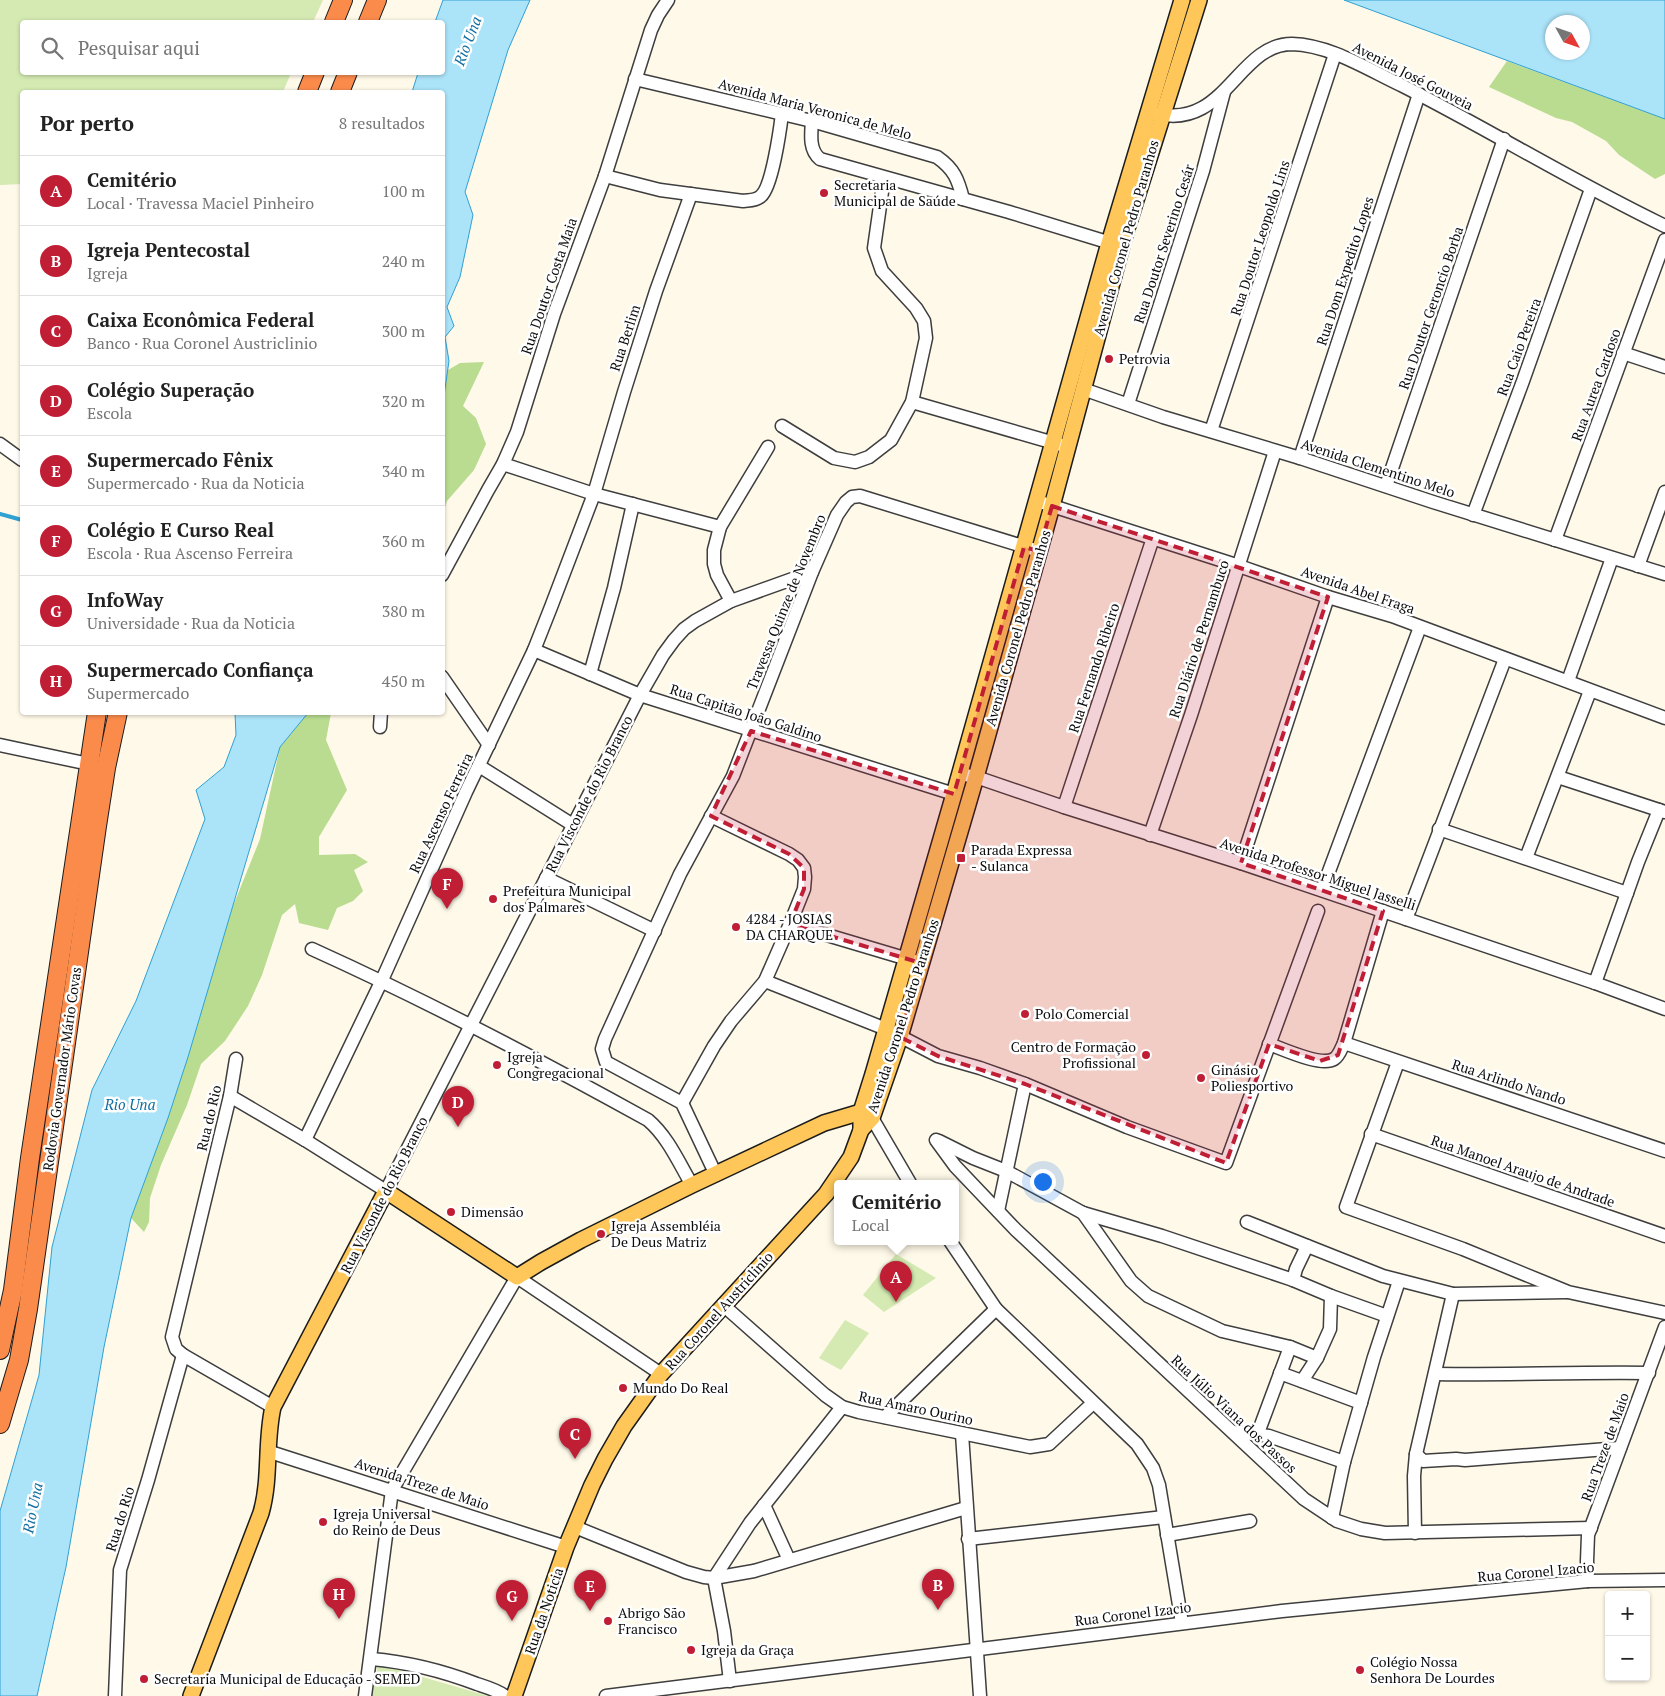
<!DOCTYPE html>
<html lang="pt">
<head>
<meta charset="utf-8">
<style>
	:root { --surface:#fff; --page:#f6f6f6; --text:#222; --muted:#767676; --line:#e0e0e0; --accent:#c01e35 }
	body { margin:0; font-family:"PT Serif",serif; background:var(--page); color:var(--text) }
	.controls { position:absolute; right:15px; bottom:15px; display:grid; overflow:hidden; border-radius:5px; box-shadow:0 1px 4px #0004 }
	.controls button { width:45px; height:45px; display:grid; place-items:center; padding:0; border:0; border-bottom:1px solid var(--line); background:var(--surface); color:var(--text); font:25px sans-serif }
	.compass { position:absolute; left:1545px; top:15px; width:45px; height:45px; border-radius:50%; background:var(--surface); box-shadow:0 1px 4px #0004; rotate:130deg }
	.you { position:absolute; left:1042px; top:1181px; width:18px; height:18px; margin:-12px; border:4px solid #fff; border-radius:50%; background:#1a73e8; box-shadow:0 0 0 8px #1a73e833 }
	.badge { display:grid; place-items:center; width:32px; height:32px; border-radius:50%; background:var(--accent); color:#fff; font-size:16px; font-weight:700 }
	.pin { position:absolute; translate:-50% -41px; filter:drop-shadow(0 1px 2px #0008) }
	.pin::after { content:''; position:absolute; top:26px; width:18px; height:15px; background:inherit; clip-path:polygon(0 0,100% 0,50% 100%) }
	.popup { position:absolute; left:834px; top:1180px; width:125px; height:65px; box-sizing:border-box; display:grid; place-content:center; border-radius:5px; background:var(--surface); filter:drop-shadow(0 1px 4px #0005); font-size:16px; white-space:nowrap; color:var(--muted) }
	.popup b { font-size:19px; color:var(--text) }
	.popup::after { content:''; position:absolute; left:50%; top:100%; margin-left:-10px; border:10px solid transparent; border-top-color:var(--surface) }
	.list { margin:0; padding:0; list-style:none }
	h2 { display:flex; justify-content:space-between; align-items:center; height:65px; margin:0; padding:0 20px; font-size:21px }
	h2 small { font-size:16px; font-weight:400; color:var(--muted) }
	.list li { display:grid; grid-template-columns:32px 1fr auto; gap:15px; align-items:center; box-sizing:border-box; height:70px; padding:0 20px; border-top:1px solid var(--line) }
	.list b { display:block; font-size:19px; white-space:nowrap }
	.list p { margin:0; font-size:16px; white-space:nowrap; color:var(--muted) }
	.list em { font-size:16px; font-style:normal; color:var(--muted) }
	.icon { flex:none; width:28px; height:28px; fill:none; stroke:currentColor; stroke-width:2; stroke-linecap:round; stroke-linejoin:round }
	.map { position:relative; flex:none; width:1665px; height:1696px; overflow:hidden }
	.search { position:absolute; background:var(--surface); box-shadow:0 1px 4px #0004; left:20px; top:20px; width:425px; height:55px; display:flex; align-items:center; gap:12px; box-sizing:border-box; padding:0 18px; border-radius:5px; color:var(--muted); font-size:19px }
	.panel { position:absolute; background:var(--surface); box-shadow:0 1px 4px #0004; left:20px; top:90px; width:425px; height:625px; border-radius:5px }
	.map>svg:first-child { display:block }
	.green { fill:#d4eab2 }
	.forest { fill:#b9dc90 }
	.water { fill:#abe3f9; stroke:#2fa1d3; fill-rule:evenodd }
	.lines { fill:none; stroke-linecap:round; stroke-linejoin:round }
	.stream { stroke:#2fa1d3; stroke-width:4 }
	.minor-casing { stroke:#3e3e3e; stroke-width:15 }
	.major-casing { stroke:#1c1c1c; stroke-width:18 }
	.highway-casing { stroke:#1c1c1c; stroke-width:20 }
	.minor { stroke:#fff; stroke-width:12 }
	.major { stroke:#ffc759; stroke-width:15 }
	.highway { stroke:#fb8b4b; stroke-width:18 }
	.marked { fill:#c01e35; fill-opacity:0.2; stroke:#c01e35; stroke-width:4; stroke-dasharray:10 6; stroke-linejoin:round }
	.poi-dot { fill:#c01e35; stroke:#fff; stroke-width:2 }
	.labels { text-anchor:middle; stroke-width:5; stroke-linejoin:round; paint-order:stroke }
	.street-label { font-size:14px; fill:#0b0b0b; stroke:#fff }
	.poi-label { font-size:14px; fill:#0b0b0b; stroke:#fff; text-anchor:start }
	.water-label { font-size:15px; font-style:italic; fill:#106fa1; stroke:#fff }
</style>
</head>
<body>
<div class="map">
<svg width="1665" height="1696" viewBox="0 0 1665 1696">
	<rect width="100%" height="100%" fill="#fff9e9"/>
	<g class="green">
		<path d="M 0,0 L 323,0 L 313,22 L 22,22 L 22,72 L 291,73 L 283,92 L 22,92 L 22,184 L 0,185 Z"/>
		<path d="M 896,1254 L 936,1278 L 884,1312 L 863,1295 Z"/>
		<path d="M 845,1320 L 869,1333 L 841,1370 L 819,1358 Z"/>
		<path d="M 378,1664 L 488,1696 L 372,1696 Z"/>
	</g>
	<g class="forest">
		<path d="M 1507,61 L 1665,119 L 1665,174 L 1655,179 L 1619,155 L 1606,141 L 1572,122 L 1556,118 L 1489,87 Z"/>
		<path d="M 484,362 L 463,406 L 476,418 L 486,444 L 474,470 L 447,501 L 443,513 L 442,402 L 448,370 L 460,363 Z"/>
		<path d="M 308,713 L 331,713 L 326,740 L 347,790 L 319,837 L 319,855 L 355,854 L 368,862 L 354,870 L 363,891 L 353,901 L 337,908 L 328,930 L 299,923 L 295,904 L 282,915 L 262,975 L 248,1006 L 225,1041 L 201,1064 L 187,1105 L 161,1165 L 150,1198 L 149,1222 L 144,1232 L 131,1218 L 163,1130 L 229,916 L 260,839 L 280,747 Z"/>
	</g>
	<g class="water">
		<path d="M 443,0 L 530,0 L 508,50 L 465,192 L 473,215 L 460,277 L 447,307 L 454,326 L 445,337 L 449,361 L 443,402 L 442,92 L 412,92 L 418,73 L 442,72 L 442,22 L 435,22 Z"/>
		<path d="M 1344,0 L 1665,0 L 1665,119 ZM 1552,22 L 1582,22 L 1582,52 L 1552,52 Z"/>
		<path d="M 235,713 L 308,713 L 280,747 L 188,1057 L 168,1118 L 131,1218 L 104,1347 L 66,1567 L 37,1696 L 0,1696 L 0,1511 L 39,1375 L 52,1247 L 92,1090 L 136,1001 L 205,819 L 196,790 L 224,767 L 236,735 Z"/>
	</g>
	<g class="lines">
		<path class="stream" d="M 0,514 L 22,520"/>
		<g class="minor-casing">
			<g id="minor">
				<path d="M 635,79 L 812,121 L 937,157 C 954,169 958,179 963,199"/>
				<path d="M 1154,113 C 1225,132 1237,44 1292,44 C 1330,45 1367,69 1401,85 C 1490,130 1575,183 1665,226"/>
				<path d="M 812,121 C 811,135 809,150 820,159 L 1009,212 L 1117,245"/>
				<path d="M 605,176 L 660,190 L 743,201 C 749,200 756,201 761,196 C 772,187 780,130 782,114"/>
				<path d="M 1623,353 L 1665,367"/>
				<path d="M 1083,389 L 1163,417 L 1300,458 L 1433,502 L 1665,574"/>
				<path d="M 912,402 L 1068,447"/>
				<path d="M 1128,404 L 1203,171 L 1224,92"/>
				<path d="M 782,426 L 834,458 L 855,462 L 869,457 L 891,440 L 912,402 L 926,338 L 924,321 L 916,308 L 882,271 L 874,248 L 884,178"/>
				<path d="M 1211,431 L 1335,54"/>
				<path d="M 0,444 L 22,460"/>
				<path d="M 1300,458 L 1419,94"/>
				<path d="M 503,464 L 594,494 L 720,527"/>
				<path d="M 1386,486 L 1504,139"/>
				<path d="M 1037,501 L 1239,566 L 1328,597 L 1392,616 L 1665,718"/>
				<path d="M 1473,515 L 1523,381 L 1591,189"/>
				<path d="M 1555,540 L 1665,240"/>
				<path d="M 1638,566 L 1665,492"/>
				<path d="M 442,575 L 488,490 L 503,464 L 517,432 L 554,314 L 605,176 L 651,30 L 658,15 L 668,0"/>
				<path d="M 731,601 L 717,575 L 714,564 L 714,550 L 720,527 L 768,447"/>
				<path d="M 534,650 L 640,695 L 954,794"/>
				<path d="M 590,674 L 614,588 L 633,504"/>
				<path d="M 442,677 L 489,745"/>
				<path d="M 1568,681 L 1612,558"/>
				<path d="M 380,727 L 381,712"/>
				<path d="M 0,745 L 89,764"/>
				<path d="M 479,766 L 573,825"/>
				<path d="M 960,774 L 976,777 L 1064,807 L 1241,863 L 1595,983 L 1665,1009"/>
				<path d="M 1558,777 L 1665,812"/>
				<path d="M 1064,807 L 1153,538"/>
				<path d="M 1439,829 L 1627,893"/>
				<path d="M 1150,835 L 1191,715 L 1275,451"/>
				<path d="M 1526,858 L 1590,691"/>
				<path d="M 1241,863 L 1328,597"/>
				<path d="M 546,878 L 655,931"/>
				<path d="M 1322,890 L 1420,627"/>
				<path d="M 1406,919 L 1505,659"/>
				<path d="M 790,924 L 921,963"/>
				<path d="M 312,949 C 427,1001 538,1059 648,1120 C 668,1137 679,1163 692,1185"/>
				<path d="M 765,981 L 886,1029 L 938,1056 L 980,1068 L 1025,1084 L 1127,1127 L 1226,1163 L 1318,911"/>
				<path d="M 1595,983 L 1638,862 L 1659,810"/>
				<path d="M 1344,1043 L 1665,1151"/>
				<path d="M 1269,1044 C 1283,1049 1321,1067 1334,1059 C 1339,1056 1341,1049 1344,1043 L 1383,911"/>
				<path d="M 236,1059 L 230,1096 L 172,1337 L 176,1349 L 183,1355 L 273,1407"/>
				<path d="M 1398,1062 L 1346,1207 L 1463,1249 L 1568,1292 L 1665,1313"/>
				<path d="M 230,1096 L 305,1140 L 386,1191 L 640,695 L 663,655 L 674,640 L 684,629 L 695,621 L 731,601 L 812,572"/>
				<path d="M 682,1103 L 714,1046 L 731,1021 L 765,981 L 790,924 L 804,889 L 805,877 L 804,868 L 798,860 L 789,854 L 711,816"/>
				<path d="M 872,1118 L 910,1183"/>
				<path d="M 1371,1134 L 1665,1236"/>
				<path d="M 305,1140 L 382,980 L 466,792 L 534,650 L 551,607 L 594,494 L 624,392 L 656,291 L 691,194"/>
				<path d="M 936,1140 L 955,1166 L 1016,1230 L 1304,1499 L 1337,1521 L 1361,1529 L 1385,1533 L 1591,1528"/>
				<path d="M 939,1141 L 973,1158 L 1006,1171 L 1083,1213 L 1162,1236 L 1293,1280 L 1331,1296 L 1387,1316"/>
				<path d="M 716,1175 L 682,1103 L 606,1062 L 602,1049 L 605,1039 L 680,874 L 733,776 L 812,572 L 837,515 L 846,502 L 852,497 L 860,496 L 1032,549"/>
				<path d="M 998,1211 L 1025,1084"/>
				<path d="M 1083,1213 L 1131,1281 L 1148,1296 L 1222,1331 L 1290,1347 L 1317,1358"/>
				<path d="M 1247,1222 L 1383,1276 L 1453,1294 L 1566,1292"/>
				<path d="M 950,1241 L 996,1309 L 1137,1444 L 1153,1468 L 1159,1485 L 1182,1623"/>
				<path d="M 1293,1280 L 1296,1269 L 1307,1246"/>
				<path d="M 723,1305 L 825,1395 L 842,1407 L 859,1412 L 1030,1447 L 1049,1444 L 1093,1403"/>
				<path d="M 1280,1373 L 1361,1403"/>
				<path d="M 1435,1374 C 1506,1375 1577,1372 1649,1373"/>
				<path d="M 1302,1381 L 1317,1358 L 1330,1329 L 1331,1296"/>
				<path d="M 885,1417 L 996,1309"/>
				<path d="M 1233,1432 L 1269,1436 L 1344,1462"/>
				<path d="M 1258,1433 L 1290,1347"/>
				<path d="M 962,1434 L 980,1696"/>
				<path d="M 267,1451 L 566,1547"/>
				<path d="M 1416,1454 L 1423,1461 L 1456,1459 L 1465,1460 L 1620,1448"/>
				<path d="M 764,1505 L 789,1560"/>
				<path d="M 1332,1518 L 1344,1462 L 1374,1357 L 1399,1281"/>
				<path d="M 575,1527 L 686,1572 L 704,1577 L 714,1578 L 754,1571 L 966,1508"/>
				<path d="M 1415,1533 L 1414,1476 L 1416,1454 L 1453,1294"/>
				<path d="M 1167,1535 L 1250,1521"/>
				<path d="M 968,1539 L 1164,1517"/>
				<path d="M 714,1578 L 750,1523 L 842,1407"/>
				<path d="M 714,1578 L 724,1631 L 730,1681"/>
				<path d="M 1588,1581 L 1587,1561 L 1588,1535 L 1665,1327"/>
				<path d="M 371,1659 C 407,1662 443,1671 477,1684 C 486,1687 497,1690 505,1696"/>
				<path d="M 115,1696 L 120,1570 L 148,1480 L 183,1355"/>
				<path d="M 365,1696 L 392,1490 L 517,1277 L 661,1374"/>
				<path d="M 606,1696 L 1282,1611 L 1588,1581 L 1665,1580"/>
			</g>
		</g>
		<g class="major-casing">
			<g id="major">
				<path d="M 861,1130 L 861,1112 L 873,1074 L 954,794 L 1109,243 L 1182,0"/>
				<path d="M 191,1696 L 261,1513 C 271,1478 265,1442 273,1407 L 386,1191 L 517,1277 L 541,1262 L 581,1240 L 692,1185 L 824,1123 L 861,1112"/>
				<path d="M 514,1696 L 566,1547 L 592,1485 L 605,1459 L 624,1426 L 661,1374 L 826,1194 L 851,1157 L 861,1130 L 872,1118 L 900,1037 L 976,777 L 1052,506 L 1124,238 L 1199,0"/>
			</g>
		</g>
		<g class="highway-casing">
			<g id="highway">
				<path d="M 334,22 L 343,0"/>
				<path d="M 368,22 L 377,0"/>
				<path d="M 307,92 L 315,72"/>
				<path d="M 340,92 L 348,72"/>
				<path d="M 0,1350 L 13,1290 L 30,1158 L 97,712"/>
				<path d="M 0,1424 L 19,1360 L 28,1309 L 97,826 L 106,768 L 118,712"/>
			</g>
		</g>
		<use href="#minor" class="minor"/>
		<use href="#major" class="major"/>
		<use href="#highway" class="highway"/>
	</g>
	<path class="marked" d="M 1052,506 L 1328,597 L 1241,863 L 1383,911 L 1338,1055 L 1320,1061 L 1269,1044 L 1226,1163 L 1025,1084 L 938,1056 L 900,1037 L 921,963 L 790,924 L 804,889 L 804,868 L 789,854 L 711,816 L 751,731 L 954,794 L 1024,547 L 1039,551 Z"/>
	<g class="poi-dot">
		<circle cx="824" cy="193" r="5"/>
		<circle cx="1109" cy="359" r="5"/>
		<rect x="956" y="853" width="10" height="10" rx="2.5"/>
		<circle cx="493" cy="899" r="5"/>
		<circle cx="736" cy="927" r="5"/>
		<circle cx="1025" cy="1014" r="5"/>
		<circle cx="1146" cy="1055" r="5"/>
		<circle cx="497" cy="1065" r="5"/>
		<circle cx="1201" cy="1078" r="5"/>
		<circle cx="451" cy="1212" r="5"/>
		<circle cx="601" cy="1234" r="5"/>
		<circle cx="623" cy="1388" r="5"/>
		<circle cx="323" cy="1522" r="5"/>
		<circle cx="608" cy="1621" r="5"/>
		<circle cx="691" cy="1650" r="5"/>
		<circle cx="1360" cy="1670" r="5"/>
		<circle cx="144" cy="1679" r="5"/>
	</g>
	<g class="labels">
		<g class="street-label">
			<text transform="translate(1413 76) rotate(27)" y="5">Avenida José Gouveia</text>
			<text transform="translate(815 109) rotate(15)" y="5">Avenida Maria Veronica de Melo</text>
			<text transform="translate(1126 238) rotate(-74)" y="5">Avenida Coronel Pedro Paranhos</text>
			<text transform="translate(1260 238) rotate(-72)" y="5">Rua Doutor Leopoldo Lins</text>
			<text transform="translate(1164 244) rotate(-72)" y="5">Rua Doutor Severino Cesár</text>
			<text transform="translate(1345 271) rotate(-72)" y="5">Rua Dom Expedito Lopes</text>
			<text transform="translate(549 286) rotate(-71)" y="5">Rua Doutor Costa Maia</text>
			<text transform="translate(1431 308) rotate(-71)" y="5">Rua Doutor Geroncio Borba</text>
			<text transform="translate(625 338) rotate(-72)" y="5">Rua Berlim</text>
			<text transform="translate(1519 347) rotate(-70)" y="5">Rua Caio Pereira</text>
			<text transform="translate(1596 385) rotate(-70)" y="5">Rua Aurea Cardoso</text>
			<text transform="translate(1378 468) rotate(18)" y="5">Avenida Clementino Melo</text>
			<text transform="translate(1358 590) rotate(19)" y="5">Avenida Abel Fraga</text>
			<text transform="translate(786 602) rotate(-68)" y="5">Travessa Quinze de Novembro</text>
			<text transform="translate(1018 628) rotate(-74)" y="5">Avenida Coronel Pedro Paranhos</text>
			<text transform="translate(1199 639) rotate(-72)" y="5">Rua Diário de Pernambuco</text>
			<text transform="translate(1094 668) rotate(-72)" y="5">Rua Fernando Ribeiro</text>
			<text transform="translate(746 713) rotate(18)" y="5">Rua Capitão João Galdino</text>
			<text transform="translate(589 794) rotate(-63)" y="5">Rua Visconde do Rio Branco</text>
			<text transform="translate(441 813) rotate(-65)" y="5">Rua Ascenso Ferreira</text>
			<text transform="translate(1318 874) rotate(18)" y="5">Avenida Professor Miguel Jasselli</text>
			<text transform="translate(903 1016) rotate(-72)" y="5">Avenida Coronel Pedro Paranhos</text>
			<text transform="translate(62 1069) rotate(-82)" y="5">Rodovia Governador Mário Covas</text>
			<text transform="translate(1509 1082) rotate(18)" y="5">Rua Arlindo Nando</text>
			<text transform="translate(209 1118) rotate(-77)" y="5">Rua do Rio</text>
			<text transform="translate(1523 1171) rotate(19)" y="5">Rua Manoel Araujo de Andrade</text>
			<text transform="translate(384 1195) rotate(-63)" y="5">Rua Visconde do Rio Branco</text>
			<text transform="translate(719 1311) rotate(-48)" y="5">Rua Coronel Austriclinio</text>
			<text transform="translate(916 1408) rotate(12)" y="5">Rua Amaro Ourino</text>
			<text transform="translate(1234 1414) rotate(43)" y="5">Rua Júlio Viana dos Passos</text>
			<text transform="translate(1605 1447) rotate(-70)" y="5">Rua Treze de Maio</text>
			<text transform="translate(422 1484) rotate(18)" y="5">Avenida Treze de Maio</text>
			<text transform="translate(120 1519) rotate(-73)" y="5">Rua do Rio</text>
			<text transform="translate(1536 1572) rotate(-5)" y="5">Rua Coronel Izacio</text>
			<text transform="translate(544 1611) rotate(-71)" y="5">Rua da Noticia</text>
			<text transform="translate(1133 1614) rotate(-7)" y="5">Rua Coronel Izacio</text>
		</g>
		<g class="poi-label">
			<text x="834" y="190">Secretaria<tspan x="834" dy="16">Municipal de Saúde</tspan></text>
			<text x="1119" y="364">Petrovia</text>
			<text x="971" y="855">Parada Expressa<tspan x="971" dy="16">- Sulanca</tspan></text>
			<text x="503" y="896">Prefeitura Municipal<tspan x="503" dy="16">dos Palmares</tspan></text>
			<text x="746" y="924">4284 - JOSIAS<tspan x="746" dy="16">DA CHARQUE</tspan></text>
			<text x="1035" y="1019">Polo Comercial</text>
			<text x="1136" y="1052" text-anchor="end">Centro de Formação<tspan x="1136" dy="16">Profissional</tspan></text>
			<text x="507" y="1062">Igreja<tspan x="507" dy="16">Congregacional</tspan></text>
			<text x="1211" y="1075">Ginásio<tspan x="1211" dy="16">Poliesportivo</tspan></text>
			<text x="461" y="1217">Dimensão</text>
			<text x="611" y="1231">Igreja Assembléia<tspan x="611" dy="16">De Deus Matriz</tspan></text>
			<text x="633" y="1393">Mundo Do Real</text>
			<text x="333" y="1519">Igreja Universal<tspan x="333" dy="16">do Reino de Deus</tspan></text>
			<text x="618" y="1618">Abrigo São<tspan x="618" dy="16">Francisco</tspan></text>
			<text x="701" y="1655">Igreja da Graça</text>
			<text x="1370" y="1667">Colégio Nossa<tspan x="1370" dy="16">Senhora De Lourdes</tspan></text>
			<text x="154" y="1684">Secretaria Municipal de Educação - SEMED</text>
		</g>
		<g class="water-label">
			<text transform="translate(468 41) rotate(-69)" y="5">Rio Una</text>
			<text x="130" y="1110">Rio Una</text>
			<text transform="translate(33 1508) rotate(-79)" y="5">Rio Una</text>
		</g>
	</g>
</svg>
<div class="controls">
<button>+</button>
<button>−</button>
</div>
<svg class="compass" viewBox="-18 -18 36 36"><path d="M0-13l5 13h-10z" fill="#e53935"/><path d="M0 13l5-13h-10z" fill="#767676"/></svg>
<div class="you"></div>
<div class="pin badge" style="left:896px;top:1302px">A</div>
<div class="popup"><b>Cemitério</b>Local</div>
<div class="pin badge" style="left:938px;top:1610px">B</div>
<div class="pin badge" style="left:575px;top:1459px">C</div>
<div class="pin badge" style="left:458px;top:1127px">D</div>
<div class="pin badge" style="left:590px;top:1611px">E</div>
<div class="pin badge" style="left:447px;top:909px">F</div>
<div class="pin badge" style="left:512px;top:1621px">G</div>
<div class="pin badge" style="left:339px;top:1619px">H</div>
<div class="search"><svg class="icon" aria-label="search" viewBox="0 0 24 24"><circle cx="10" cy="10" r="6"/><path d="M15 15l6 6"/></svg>Pesquisar aqui</div>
<section class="panel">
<h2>Por perto<small>8 resultados</small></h2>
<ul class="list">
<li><span class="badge">A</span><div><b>Cemitério</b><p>Local · Travessa Maciel Pinheiro</p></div><em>100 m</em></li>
<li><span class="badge">B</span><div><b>Igreja Pentecostal</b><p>Igreja</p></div><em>240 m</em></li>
<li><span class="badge">C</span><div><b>Caixa Econômica Federal</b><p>Banco · Rua Coronel Austriclinio</p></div><em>300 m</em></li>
<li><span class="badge">D</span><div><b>Colégio Superação</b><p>Escola</p></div><em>320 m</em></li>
<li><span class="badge">E</span><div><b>Supermercado Fênix</b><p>Supermercado · Rua da Noticia</p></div><em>340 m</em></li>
<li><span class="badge">F</span><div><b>Colégio E Curso Real</b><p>Escola · Rua Ascenso Ferreira</p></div><em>360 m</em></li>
<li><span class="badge">G</span><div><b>InfoWay</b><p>Universidade · Rua da Noticia</p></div><em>380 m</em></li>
<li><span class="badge">H</span><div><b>Supermercado Confiança</b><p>Supermercado</p></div><em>450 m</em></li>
</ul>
</section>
</div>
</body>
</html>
